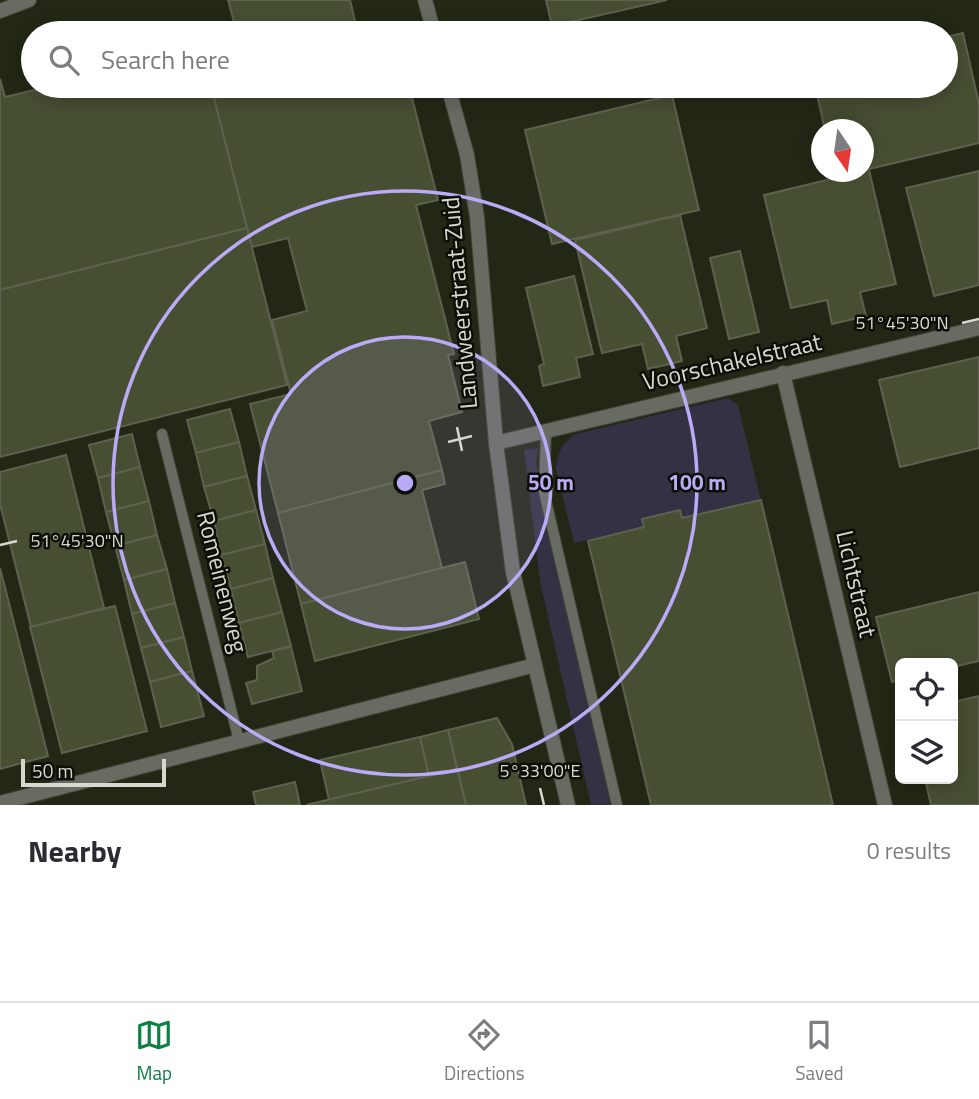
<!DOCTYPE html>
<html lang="en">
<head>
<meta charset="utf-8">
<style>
	:root { --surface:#fff; --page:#f7f7f7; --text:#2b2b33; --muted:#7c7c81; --line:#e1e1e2; --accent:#0b8043 }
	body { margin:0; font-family:"Titillium Web",sans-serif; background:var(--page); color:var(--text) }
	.controls { position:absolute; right:21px; bottom:21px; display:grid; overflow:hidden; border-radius:10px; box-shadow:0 4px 18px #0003 }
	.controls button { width:63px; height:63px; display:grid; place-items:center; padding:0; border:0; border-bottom:2px solid var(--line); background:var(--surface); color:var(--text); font:35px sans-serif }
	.compass { position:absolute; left:811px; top:119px; width:63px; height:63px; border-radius:50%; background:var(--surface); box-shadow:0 4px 18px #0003; rotate:167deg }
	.scale { position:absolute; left:21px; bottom:18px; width:145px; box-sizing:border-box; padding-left:7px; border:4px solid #d6dace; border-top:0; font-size:19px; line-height:24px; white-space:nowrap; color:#d6dace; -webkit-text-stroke:5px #0d0f07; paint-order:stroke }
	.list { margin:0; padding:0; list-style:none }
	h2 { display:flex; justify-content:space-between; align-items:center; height:91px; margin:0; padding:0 28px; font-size:30px }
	h2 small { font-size:23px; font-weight:400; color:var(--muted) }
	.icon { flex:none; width:38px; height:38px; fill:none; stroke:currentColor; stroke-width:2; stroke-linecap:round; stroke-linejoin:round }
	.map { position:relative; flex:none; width:979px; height:805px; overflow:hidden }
	.search { position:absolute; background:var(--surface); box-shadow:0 4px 18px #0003; left:21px; right:21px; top:21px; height:77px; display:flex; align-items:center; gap:18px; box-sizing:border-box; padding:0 24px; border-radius:38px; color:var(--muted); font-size:26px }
	.sheet { height:196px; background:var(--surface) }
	nav { display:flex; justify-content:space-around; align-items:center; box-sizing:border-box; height:98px; border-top:2px solid var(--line); background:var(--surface); font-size:19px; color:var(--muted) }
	nav a { display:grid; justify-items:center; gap:4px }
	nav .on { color:var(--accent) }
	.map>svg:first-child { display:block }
	.green { fill:#343144 }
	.building { fill:#474f33; stroke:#5c624d; stroke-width:2 }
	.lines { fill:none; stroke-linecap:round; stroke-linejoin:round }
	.service-casing { stroke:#3f4433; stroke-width:12 }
	.minor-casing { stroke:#3f4433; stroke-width:16 }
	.service { stroke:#686b62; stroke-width:10 }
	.minor { stroke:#686b62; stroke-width:14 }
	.ticks { fill:none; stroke:#d6dace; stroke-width:2.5 }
	.ring { fill:none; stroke:#baaaf7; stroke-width:3.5 }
	.labels { text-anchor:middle; stroke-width:5; stroke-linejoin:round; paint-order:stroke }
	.street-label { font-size:24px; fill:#d6dace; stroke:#0d0f07 }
	.ticks-label { font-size:18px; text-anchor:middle; fill:#d6dace; stroke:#0d0f07; stroke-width:5; stroke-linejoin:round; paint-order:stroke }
	.centre { fill:#baaaf7; stroke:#0d0f07; stroke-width:3.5 }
	.ring-label { font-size:21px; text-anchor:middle; font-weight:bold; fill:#baaaf7; stroke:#0d0f07; stroke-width:5; stroke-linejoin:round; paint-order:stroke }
</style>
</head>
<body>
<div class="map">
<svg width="979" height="805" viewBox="0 0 979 805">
	<rect width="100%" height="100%" fill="#222815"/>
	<g class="green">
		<path d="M 728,398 L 738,405 L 761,501 L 574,543 L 556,469 C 557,453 562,443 576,434 Z"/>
		<path d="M 538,448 L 536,463 L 611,805 L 591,805 L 540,581 L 524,450 Z"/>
	</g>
	<g class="building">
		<path d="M 228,0 L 350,0 L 358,33 L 237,33 Z"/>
		<path d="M 546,0 L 667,0 L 552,26 Z"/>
		<path d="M 963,33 L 979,104 L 979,143 L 869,169 L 869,170 L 837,178 L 835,172 L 864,172 L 864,130 L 825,130 L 815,86 L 946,86 L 946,37 Z"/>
		<path d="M 0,79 L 5,97 L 51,86 L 211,86 L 247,228 L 0,290 Z"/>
		<path d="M 211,86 L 409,86 L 438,200 L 416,205 L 454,354 L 448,355 L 462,412 L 429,421 L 442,470 L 278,513 L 250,404 L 291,394 L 272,320 L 307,311 L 288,238 L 252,247 Z"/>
		<path d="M 672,95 L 699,210 L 552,244 L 525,130 Z"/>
		<path d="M 869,170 L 896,284 L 860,292 L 866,316 L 832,324 L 827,300 L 791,308 L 764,195 Z"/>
		<path d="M 979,171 L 979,285 L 934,296 L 906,188 Z"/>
		<path d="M 680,215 L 707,328 L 676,336 L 682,361 L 648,369 L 642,344 L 602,353 L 575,240 Z"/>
		<path d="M 247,228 L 287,385 L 0,457 L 0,290 Z"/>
		<path d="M 740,251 L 759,332 L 729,339 L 710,258 Z"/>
		<path d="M 574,276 L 593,354 L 576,358 L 580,377 L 543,386 L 539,366 L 544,364 L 526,288 Z"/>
		<path d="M 979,357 L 979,448 L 900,467 L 879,380 Z"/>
		<path d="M 230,409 L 239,442 L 196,453 L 187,420 Z"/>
		<path d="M 132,434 L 140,467 L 98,478 L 89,445 Z"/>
		<path d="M 239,442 L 247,476 L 204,487 L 196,453 Z"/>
		<path d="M 66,455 L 104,608 L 31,627 L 0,504 L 0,472 Z"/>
		<path d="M 140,467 L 149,501 L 106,512 L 98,478 Z"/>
		<path d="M 442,470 L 445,484 L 422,490 L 442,568 L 301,604 L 278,513 Z"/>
		<path d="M 247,476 L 256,510 L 214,521 L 204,487 Z"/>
		<path d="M 761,500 L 833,805 L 651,805 L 588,541 L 644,527 L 642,519 L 680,510 L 682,518 Z"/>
		<path d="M 149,501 L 157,535 L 115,546 L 106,512 Z"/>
		<path d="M 256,510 L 265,544 L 221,555 L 214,521 Z"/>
		<path d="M 157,535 L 167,569 L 124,580 L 115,546 Z"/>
		<path d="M 265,544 L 273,578 L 231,589 L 221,555 Z"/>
		<path d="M 465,562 L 479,619 L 315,661 L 301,604 Z"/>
		<path d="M 0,568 L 48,756 L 0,769 Z"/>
		<path d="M 167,569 L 175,603 L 132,614 L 124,580 Z"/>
		<path d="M 273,578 L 282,612 L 239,623 L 231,589 Z"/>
		<path d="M 979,592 L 979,661 L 953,667 L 953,663 L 900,663 L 900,680 L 892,682 L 876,617 Z"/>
		<path d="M 175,603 L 184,637 L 141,648 L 132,614 Z"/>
		<path d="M 115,606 L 147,731 L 62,753 L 30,627 Z"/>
		<path d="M 282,612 L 291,646 L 248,657 L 239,623 Z"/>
		<path d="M 184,637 L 192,671 L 150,682 L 141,648 Z"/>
		<path d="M 291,647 L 302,691 L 252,704 L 246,683 L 257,680 L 257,666 L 274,658 L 272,651 Z"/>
		<path d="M 192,671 L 204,716 L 161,727 L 150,682 Z"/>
		<path d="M 979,696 L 979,805 L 931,805 L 925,779 L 953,779 L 953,702 Z"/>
		<path d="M 497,718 L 512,744 L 526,805 L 466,805 L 448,730 Z"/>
		<path d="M 448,730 L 457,769 L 429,776 L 420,737 Z"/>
		<path d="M 420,737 L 429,776 L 329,800 L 320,760 Z"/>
		<path d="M 457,769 L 466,805 L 306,805 L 429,776 Z"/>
		<path d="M 295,782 L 300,805 L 256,805 L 253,792 Z"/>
	</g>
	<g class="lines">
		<g class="service-casing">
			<g id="service">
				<path d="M 546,431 L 544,492 L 617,805"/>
				<path d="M 162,434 L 239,741"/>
			</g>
		</g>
		<g class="minor-casing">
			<g id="minor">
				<path d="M 425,0 L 434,33"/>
				<path d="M 0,11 L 29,0"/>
				<path d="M 448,86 L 467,155 L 477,217 L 496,443 L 513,572 L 568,805"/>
				<path d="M 783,373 L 885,805"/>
				<path d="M 496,443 L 979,328"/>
				<path d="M 0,803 L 535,665"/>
			</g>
		</g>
		<use href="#service" class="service"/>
		<use href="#minor" class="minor"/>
	</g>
	<path class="ticks" d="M 962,323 L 979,319M 457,427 L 462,451M 448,442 L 472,436M 0,545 L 17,541M 540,788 L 544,805"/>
	<circle cx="405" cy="483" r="146" fill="#baaaf7" fill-opacity=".12"/>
	<g class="ring">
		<circle cx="405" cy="483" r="146"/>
		<circle cx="405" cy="483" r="292"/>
	</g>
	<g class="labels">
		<g class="street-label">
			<text transform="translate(460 303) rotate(-95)" y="8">Landweerstraat-Zuid</text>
			<text transform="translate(732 362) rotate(-13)" y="8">Voorschakelstraat</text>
			<text transform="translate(222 582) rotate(76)" y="8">Romeinenweg</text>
			<text transform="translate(856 584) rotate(77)" y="8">Lichtstraat</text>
		</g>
	</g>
	<g class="ticks-label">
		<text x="902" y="329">51°45'30"N</text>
		<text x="77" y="547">51°45'30"N</text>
		<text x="540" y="777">5°33'00"E</text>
	</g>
	<circle cx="405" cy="483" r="10" class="centre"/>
	<g class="ring-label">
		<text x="551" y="490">50 m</text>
		<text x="697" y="490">100 m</text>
	</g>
</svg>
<div class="controls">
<button><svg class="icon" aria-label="locate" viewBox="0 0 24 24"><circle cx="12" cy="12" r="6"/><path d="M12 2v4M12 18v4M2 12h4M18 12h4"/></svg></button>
<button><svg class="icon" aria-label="layers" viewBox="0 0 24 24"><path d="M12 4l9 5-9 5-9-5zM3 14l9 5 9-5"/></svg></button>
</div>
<svg class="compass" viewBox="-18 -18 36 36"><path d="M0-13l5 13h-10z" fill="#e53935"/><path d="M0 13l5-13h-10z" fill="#7c7c81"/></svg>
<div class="scale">50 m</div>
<div class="search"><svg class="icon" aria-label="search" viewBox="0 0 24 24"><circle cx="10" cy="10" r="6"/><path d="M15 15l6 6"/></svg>Search here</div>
</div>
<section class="sheet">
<h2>Nearby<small>0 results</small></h2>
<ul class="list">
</ul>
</section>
<nav>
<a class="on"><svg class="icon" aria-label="map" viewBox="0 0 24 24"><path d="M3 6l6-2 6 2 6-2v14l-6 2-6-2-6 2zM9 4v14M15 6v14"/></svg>Map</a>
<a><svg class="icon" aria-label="directions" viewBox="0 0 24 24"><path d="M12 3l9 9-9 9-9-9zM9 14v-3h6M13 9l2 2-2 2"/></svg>Directions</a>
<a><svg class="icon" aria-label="saved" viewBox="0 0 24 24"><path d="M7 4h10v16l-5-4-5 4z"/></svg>Saved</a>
</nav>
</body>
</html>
